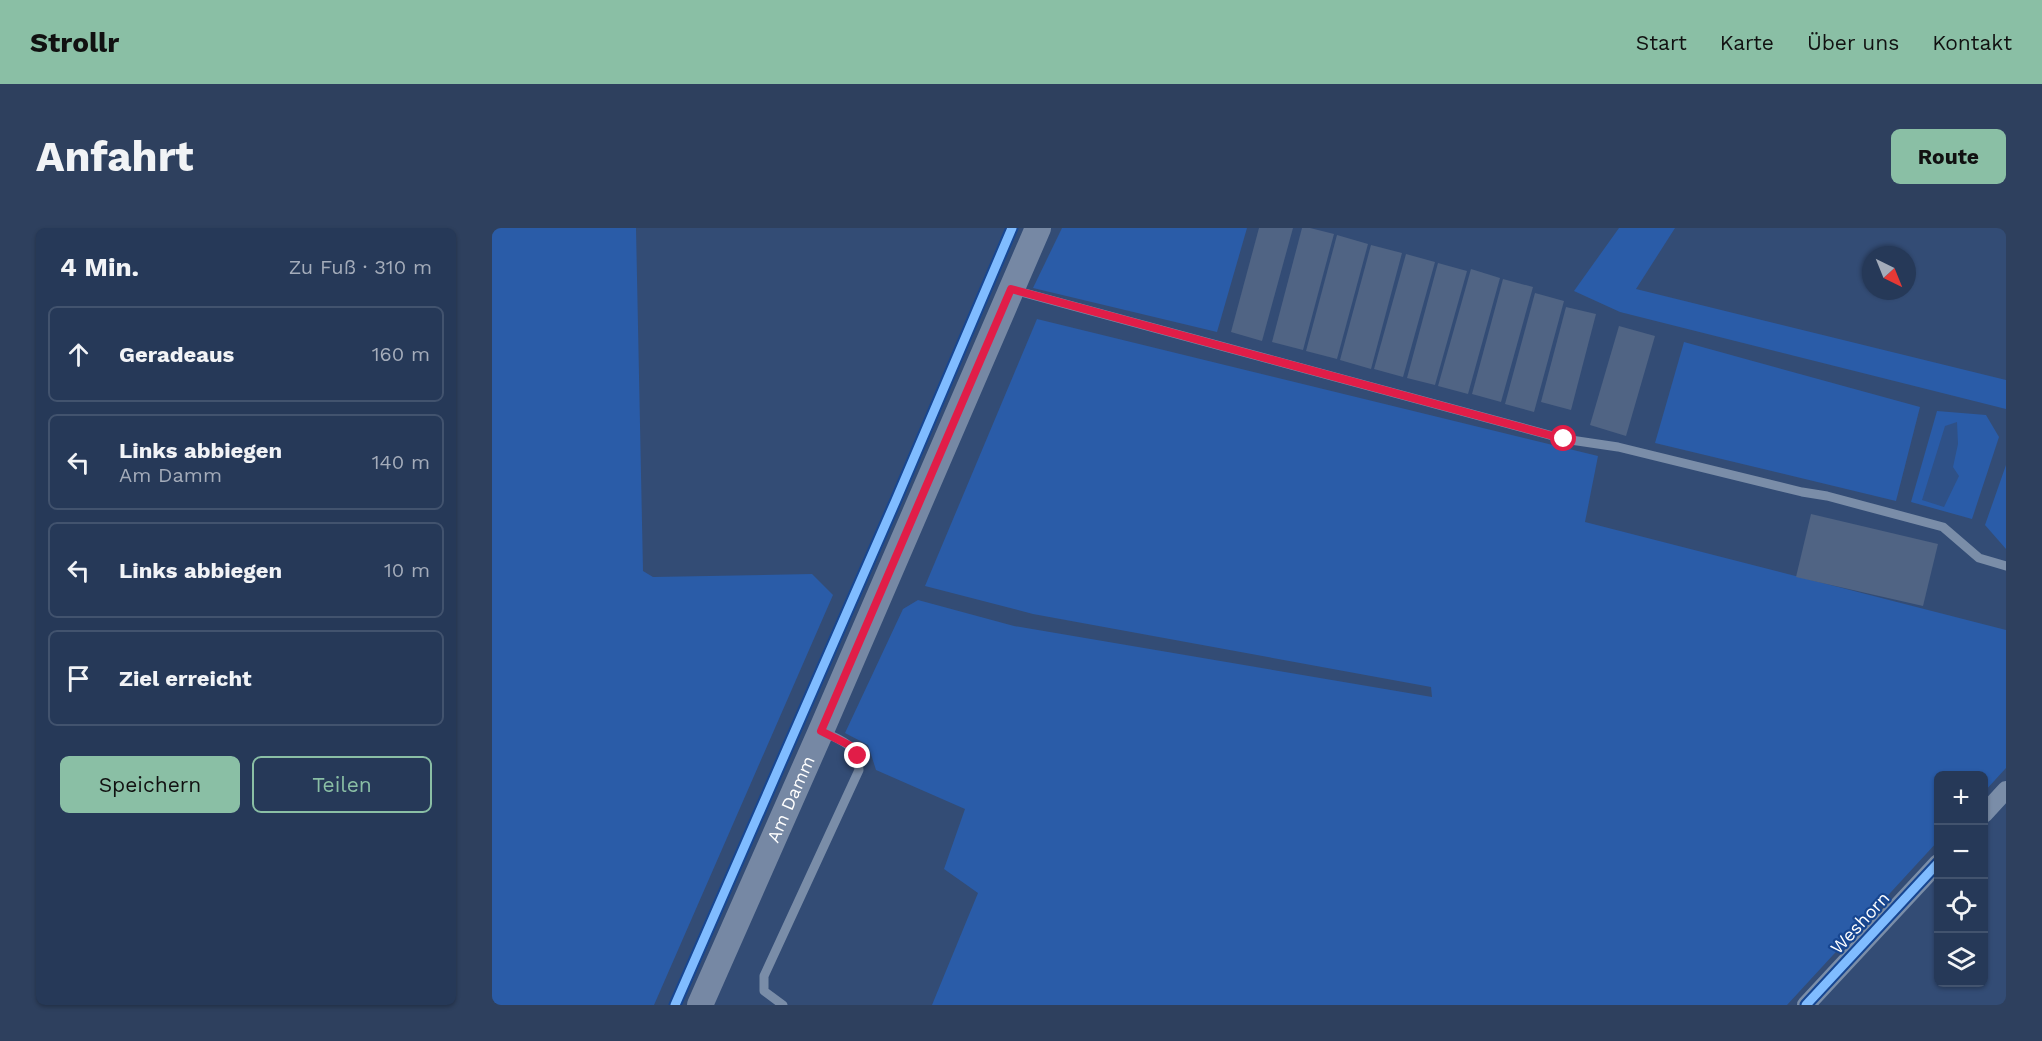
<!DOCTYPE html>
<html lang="de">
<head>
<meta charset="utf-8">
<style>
	:root { --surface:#263958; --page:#2e405e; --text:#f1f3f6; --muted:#a4acba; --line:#42536e; --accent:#8abfa5 }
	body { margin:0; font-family:"Work Sans",sans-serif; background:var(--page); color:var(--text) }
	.controls { position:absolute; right:18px; bottom:18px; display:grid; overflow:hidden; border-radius:9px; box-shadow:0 2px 4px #0004 }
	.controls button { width:54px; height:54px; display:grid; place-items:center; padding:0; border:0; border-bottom:2px solid var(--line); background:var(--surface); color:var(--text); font:30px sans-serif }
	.compass { position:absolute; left:1370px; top:18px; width:54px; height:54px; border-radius:50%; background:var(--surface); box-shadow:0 2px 4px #0004; rotate:137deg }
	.stop { position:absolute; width:18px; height:18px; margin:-14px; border:4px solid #e11d48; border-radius:50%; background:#fff }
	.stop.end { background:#e11d48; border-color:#fff; box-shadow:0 2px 6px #0008 }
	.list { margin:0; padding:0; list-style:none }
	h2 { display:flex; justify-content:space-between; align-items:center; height:78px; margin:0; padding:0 24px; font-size:26px }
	h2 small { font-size:20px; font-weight:400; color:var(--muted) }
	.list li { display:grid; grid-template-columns:39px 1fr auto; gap:18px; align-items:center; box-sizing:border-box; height:96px; margin:0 12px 12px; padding:0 12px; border:2px solid var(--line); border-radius:9px }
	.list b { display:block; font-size:22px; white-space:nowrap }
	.list p { margin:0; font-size:20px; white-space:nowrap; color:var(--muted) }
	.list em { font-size:20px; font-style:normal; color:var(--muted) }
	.actions { display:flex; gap:12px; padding:18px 24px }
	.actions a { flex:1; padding:14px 0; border:2px solid var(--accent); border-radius:9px; text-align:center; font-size:21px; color:var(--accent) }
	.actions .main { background:var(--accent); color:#111 }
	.icon { flex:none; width:33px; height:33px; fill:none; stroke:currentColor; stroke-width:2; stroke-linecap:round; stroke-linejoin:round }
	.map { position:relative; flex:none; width:1514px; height:777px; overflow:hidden; border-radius:9px }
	header { display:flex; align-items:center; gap:36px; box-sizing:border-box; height:84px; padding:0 30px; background:var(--accent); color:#111 }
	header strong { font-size:28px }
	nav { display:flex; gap:33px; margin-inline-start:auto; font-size:21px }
	.intro { display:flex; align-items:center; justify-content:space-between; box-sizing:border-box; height:144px; padding:0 36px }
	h1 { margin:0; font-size:42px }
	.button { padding:15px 27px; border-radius:9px; background:var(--accent); color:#111; font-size:21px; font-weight:700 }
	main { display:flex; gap:36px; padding:0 36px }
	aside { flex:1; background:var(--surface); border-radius:9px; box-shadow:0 2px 4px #0004 }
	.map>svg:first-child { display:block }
	.green { fill:#2a5ca8 }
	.water { fill:#2f5187 }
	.building { fill:#506484 }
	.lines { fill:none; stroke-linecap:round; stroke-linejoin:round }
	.lane { stroke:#7a8da8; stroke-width:9 }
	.street { stroke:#7a8da8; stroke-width:18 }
	.secondary { stroke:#7688a4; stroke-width:26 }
	.cycleway-casing { stroke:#174691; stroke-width:13 }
	.cycleway { stroke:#80bcff; stroke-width:9 }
	.route { stroke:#e11d48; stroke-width:8 }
	.labels { text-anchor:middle; stroke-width:4.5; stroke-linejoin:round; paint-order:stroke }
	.street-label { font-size:18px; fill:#fff; stroke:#174691 }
</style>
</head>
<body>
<header>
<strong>Strollr</strong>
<nav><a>Start</a><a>Karte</a><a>Über uns</a><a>Kontakt</a></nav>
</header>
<div class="intro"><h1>Anfahrt</h1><a class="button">Route</a></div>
<main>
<aside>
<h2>4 Min.<small>Zu Fuß · 310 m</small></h2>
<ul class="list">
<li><svg class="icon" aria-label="ahead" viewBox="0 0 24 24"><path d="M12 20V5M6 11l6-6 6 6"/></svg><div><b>Geradeaus</b></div><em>160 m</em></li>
<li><svg class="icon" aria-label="left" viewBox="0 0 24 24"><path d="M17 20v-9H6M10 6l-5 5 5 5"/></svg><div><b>Links abbiegen</b><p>Am Damm</p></div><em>140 m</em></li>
<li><svg class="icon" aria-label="left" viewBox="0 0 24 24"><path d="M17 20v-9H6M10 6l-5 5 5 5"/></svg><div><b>Links abbiegen</b></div><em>10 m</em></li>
<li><svg class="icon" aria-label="arrive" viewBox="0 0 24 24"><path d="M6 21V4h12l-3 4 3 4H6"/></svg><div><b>Ziel erreicht</b></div></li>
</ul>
<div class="actions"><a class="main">Speichern</a><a>Teilen</a></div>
</aside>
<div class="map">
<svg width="1514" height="777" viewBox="0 0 1514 777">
	<rect width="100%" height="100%" fill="#334c75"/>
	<g class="green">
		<path d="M 0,0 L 144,0 L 151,343 L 161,349 L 320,346 L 341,367 L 162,777 L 0,777 Z"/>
		<path d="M 570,0 L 755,0 L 725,104 L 541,60 Z"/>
		<path d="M 1127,0 L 1183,0 L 1144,61 L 1514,152 L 1514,181 L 1128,84 L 1082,63 Z"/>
		<path d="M 545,91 L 1106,228 L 1093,294 L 1514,402 L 1514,540 L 1492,564 L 1492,548 L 1446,548 L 1446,613 L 1295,777 L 440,777 L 486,665 L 452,641 L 473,581 L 384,542 L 376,517 L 353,505 L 411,381 L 426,372 L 522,398 L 940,469 L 939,459 L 541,386 L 433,358 Z"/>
		<path d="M 1192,114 L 1428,179 L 1404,273 L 1163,215 Z"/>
		<path d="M 1445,183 L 1494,187 L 1507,209 L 1480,291 L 1419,274 Z"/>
		<path d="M 1514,237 L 1514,321 L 1493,297 Z"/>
	</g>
	<path class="water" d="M 1465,194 L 1466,216 L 1461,239 L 1467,248 L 1452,279 L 1430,272 L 1453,198 Z"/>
	<g class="building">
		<path d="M 767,0 L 801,0 L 770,113 L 739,104 Z"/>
		<path d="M 810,0 L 818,0 L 842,6 L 811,122 L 780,114 Z"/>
		<path d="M 845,7 L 876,16 L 845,131 L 814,123 Z"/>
		<path d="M 879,17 L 910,25 L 879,141 L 848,132 Z"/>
		<path d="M 914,26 L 943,34 L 911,149 L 882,141 Z"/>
		<path d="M 946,35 L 975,43 L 943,157 L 915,150 Z"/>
		<path d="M 979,41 L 1008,50 L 976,166 L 946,158 Z"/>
		<path d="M 1011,51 L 1041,59 L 1009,174 L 980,166 Z"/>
		<path d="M 1043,65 L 1072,73 L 1042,184 L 1013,176 Z"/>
		<path d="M 1074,79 L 1104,86 L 1079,182 L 1049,174 Z"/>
		<path d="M 1127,98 L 1163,108 L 1134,208 L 1098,197 Z"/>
		<path d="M 1319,286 L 1446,316 L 1431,378 L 1304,349 Z"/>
	</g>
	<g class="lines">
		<g class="lane">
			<path d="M 522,62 L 1072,211 L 1126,219 L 1310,264 L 1335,268 L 1451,299 L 1487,330 L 1514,338"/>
			<path d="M 291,777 L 272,763 L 272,748 L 367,542 C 365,516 352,514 332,504"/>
		</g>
		<g class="street">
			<path d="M 1492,586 L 1514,562"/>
			<path d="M 1314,777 L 1446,635"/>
		</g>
		<path class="secondary" id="s1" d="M 208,777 L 329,503 L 546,0"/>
		<g class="cycleway-casing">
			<g id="cycleway">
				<path d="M 183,777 L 404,272 L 520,0"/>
				<path d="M 1314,777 L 1446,635"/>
			</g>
		</g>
		<use href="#cycleway" class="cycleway"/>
	</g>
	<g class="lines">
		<path class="route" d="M 366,528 L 359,518 L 329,503 L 519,61 L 1072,211"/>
	</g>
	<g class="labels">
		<g class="street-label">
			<text dy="6" stroke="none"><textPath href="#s1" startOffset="225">Am Damm</textPath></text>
			<text transform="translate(1368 695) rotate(-47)" y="6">Weshorn</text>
		</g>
	</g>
</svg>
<div class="controls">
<button>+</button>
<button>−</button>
<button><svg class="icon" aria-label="locate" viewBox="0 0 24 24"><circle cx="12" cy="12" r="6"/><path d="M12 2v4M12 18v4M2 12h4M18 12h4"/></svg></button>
<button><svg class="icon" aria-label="layers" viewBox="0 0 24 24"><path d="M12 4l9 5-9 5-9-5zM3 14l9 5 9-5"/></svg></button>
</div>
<svg class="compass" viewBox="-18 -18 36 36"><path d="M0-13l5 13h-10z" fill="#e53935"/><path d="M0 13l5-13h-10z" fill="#a4acba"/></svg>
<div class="stop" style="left:1072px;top:211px"></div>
<div class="stop end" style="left:366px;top:528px"></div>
</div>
</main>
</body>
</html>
